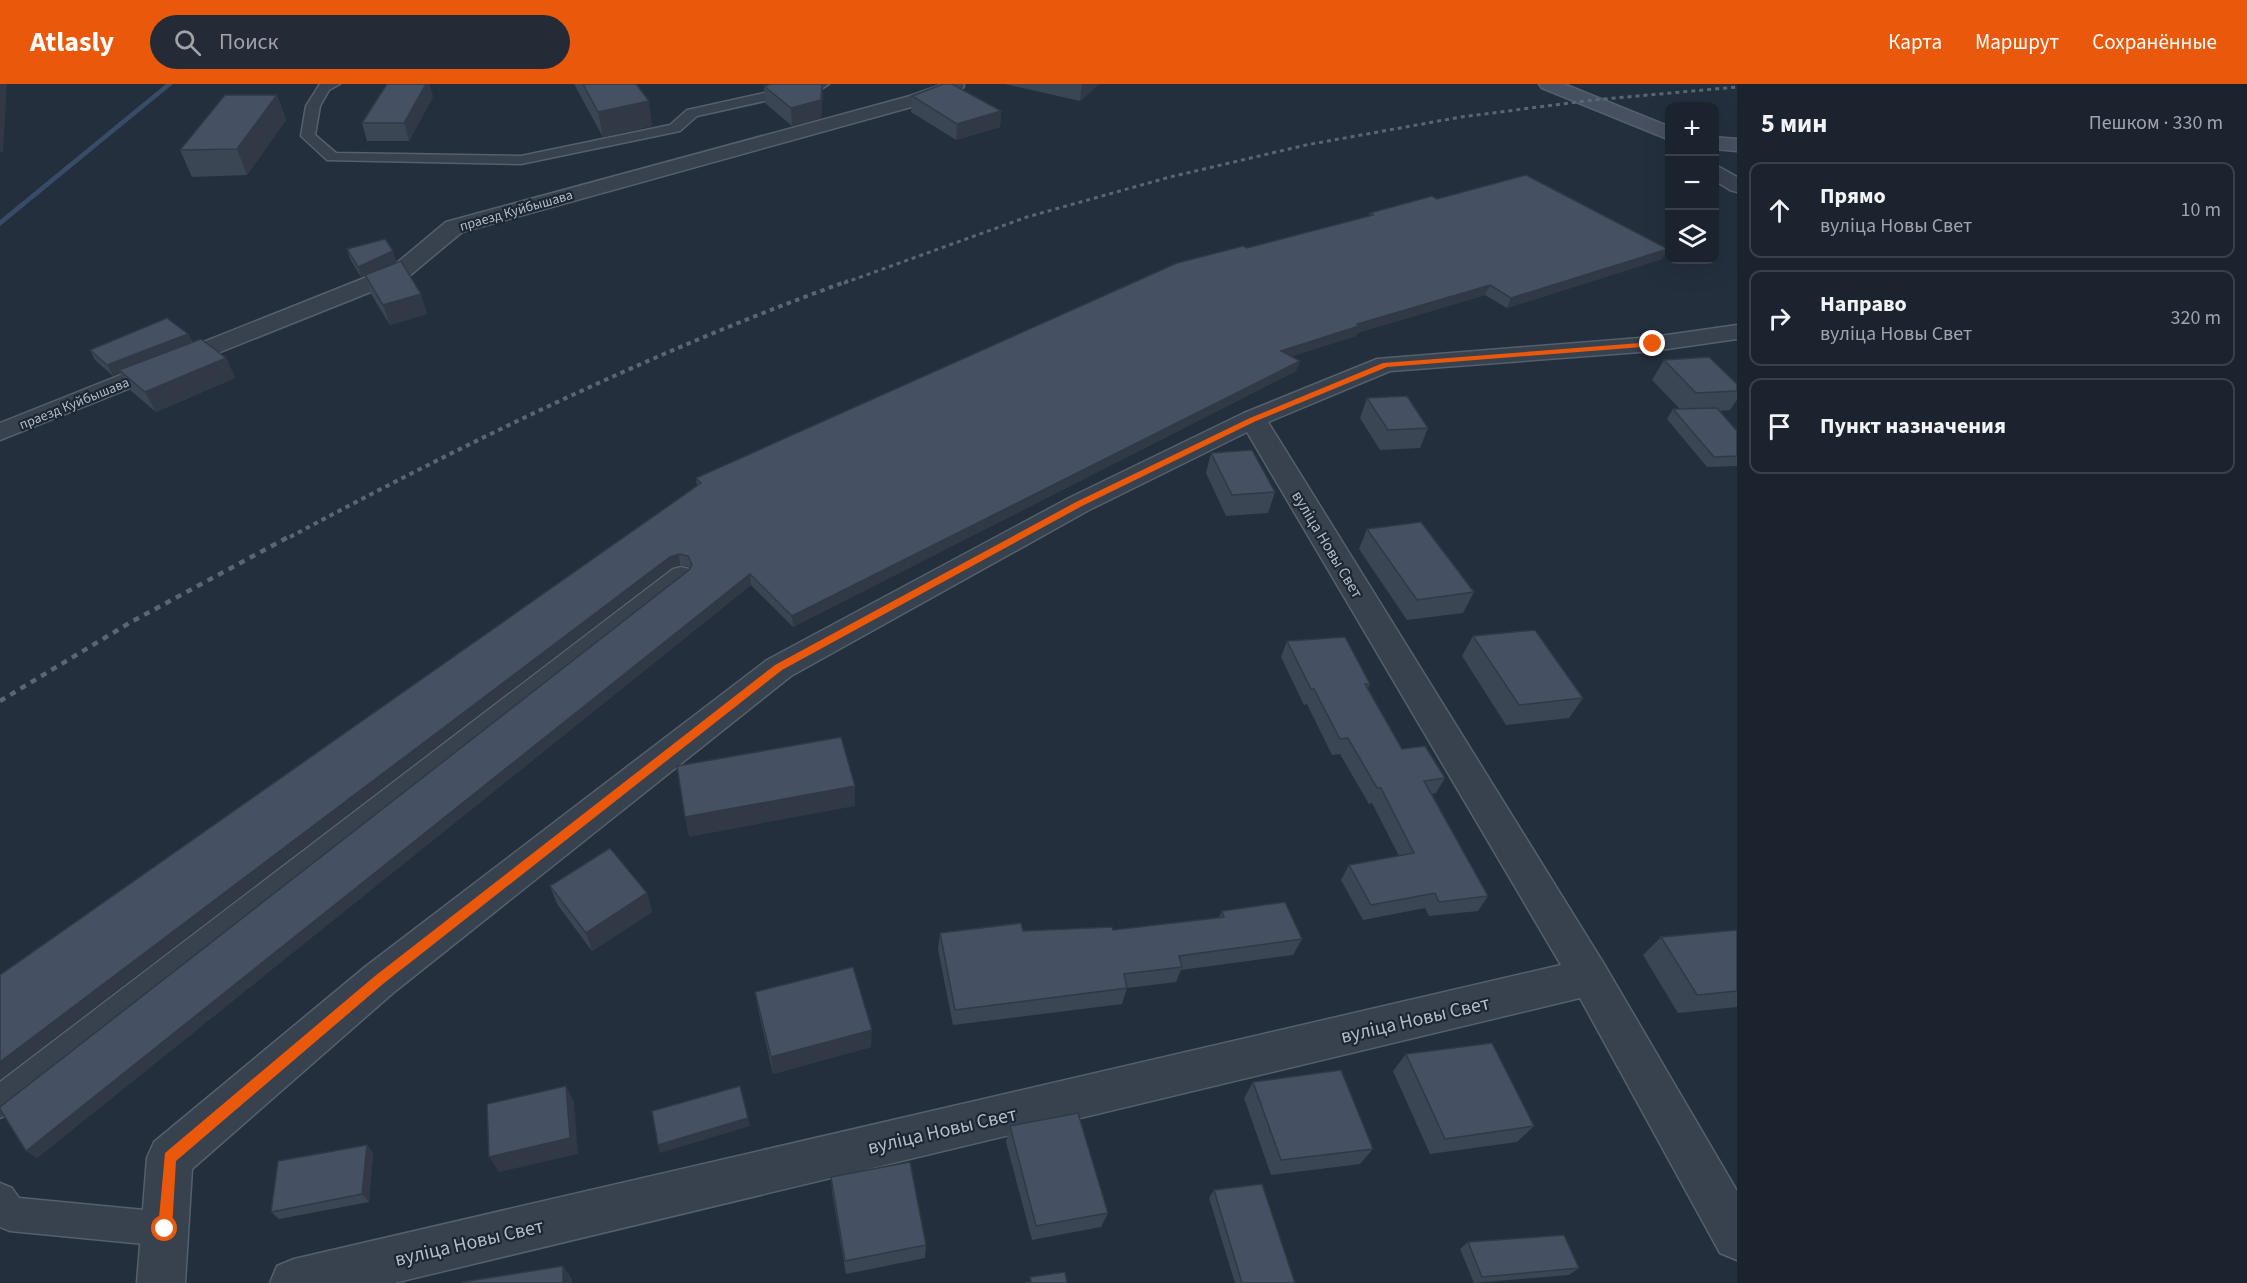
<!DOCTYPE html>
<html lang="ru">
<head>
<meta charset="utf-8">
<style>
	:root { --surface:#1b232e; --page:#242b36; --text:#f1f3f6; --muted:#a0a4aa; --line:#39404a; --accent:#ea580c }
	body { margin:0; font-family:"Source Sans 3",sans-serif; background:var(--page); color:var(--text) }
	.controls { position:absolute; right:18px; top:18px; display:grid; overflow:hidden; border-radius:12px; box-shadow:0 6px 24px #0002 }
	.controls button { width:54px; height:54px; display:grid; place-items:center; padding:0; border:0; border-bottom:2px solid var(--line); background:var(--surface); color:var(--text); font:30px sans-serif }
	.stop { position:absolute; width:18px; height:18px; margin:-14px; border:4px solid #ea580c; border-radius:50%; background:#fff }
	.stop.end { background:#ea580c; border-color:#fff; box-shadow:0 2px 6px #0008 }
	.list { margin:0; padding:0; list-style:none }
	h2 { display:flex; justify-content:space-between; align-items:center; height:78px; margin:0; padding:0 24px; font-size:26px }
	h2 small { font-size:20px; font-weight:400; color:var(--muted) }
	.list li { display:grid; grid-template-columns:39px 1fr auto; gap:18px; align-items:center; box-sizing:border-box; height:96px; margin:0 12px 12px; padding:0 12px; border:2px solid var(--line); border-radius:12px }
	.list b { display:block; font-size:22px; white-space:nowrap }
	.list p { margin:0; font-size:20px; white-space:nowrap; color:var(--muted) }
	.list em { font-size:20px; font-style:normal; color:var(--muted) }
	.icon { flex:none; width:33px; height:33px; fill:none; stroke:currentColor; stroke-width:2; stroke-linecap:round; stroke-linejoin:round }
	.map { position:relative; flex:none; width:1737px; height:1199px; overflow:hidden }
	header { display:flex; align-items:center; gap:36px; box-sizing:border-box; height:84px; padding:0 30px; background:var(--accent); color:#fff }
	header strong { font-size:28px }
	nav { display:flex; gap:33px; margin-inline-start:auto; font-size:21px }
	.search { width:420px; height:54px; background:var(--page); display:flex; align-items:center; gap:15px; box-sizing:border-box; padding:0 21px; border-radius:33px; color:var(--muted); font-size:22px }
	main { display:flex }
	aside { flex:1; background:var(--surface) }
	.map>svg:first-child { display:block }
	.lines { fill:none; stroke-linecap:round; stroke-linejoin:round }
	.stream { fill:#394c67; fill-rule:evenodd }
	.service-casing { stroke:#565f6c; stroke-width:3 }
	.minor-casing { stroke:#565f6c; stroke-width:3 }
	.tertiary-casing { stroke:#565f6c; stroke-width:3 }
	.secondary-casing { stroke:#565f6c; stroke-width:3 }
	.service { fill:#38414e; fill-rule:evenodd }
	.minor { fill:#38414e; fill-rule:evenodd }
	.tertiary { fill:#38414e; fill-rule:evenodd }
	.secondary { fill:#465061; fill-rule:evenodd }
	.rail-far2 { stroke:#5a6575; stroke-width:3; stroke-dasharray:4 4; stroke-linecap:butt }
	.rail-far1 { stroke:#5a6575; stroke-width:4; stroke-dasharray:4.5 4.5; stroke-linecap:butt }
	.rail { stroke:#5a6575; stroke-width:4.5; stroke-dasharray:6 6; stroke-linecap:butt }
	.wall { fill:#3b4654 }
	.shaded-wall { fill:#303945 }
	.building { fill:#455162; stroke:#303945; stroke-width:1.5 }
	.route { fill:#ea580c }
	.labels { text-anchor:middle; stroke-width:4.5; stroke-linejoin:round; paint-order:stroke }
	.far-street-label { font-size:14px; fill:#b4bcc9; stroke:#1d2633 }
	.street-label { font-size:16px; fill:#b4bcc9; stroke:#1d2633 }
	.near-street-label { font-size:20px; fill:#b4bcc9; stroke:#1d2633 }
</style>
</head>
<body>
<header>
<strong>Atlasly</strong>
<div class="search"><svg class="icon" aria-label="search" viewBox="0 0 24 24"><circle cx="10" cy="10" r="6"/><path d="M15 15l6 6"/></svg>Поиск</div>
<nav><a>Карта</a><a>Маршрут</a><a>Сохранённые</a></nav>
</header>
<main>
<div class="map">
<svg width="1737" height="1199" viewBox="0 0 1737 1199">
	<rect width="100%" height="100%" fill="#242f3e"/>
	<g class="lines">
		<path class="stream" d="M 166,0 L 173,0 L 0,142 L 0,136 Z"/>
		<g class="service-casing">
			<g id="service">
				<path d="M 320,0 L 340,0 L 329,6 L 320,22 L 315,51 L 336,69 L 521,72 L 670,41 L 687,26 L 692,25 L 805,0 L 829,0 L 823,4 L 697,32 L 680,47 L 521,80 L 327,76 L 301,52 L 306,22 Z"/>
				<path d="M 681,483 L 689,485 L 692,490 L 689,495 L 11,1029 L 0,1034 L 0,998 L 673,485 Z"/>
				<path d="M 0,1099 L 12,1104 L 19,1114 L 165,1128 L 177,1133 L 182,1145 L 177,1157 L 165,1162 L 10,1147 L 0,1143 Z"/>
			</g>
		</g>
		<g class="minor-casing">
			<g id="minor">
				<path d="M 944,0 L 963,0 L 964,2 L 961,6 L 922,20 L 462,148 L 408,193 L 0,356 L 0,339 L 392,183 L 446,138 L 910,12 Z"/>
				<path d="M 1737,241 L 1737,255 L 1653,267 L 1390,287 L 1268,338 L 1604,880 L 1737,1107 L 1737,1176 L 1720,1169 L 1580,914 L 394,1199 L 270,1199 L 277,1182 L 294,1175 L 1561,881 L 1247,348 L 1089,426 L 791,592 L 393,909 L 192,1085 L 185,1199 L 137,1199 L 147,1074 L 154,1058 L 365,883 L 767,576 L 1069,414 L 1244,329 L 1377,275 L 1653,253 Z"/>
			</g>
		</g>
		<g class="tertiary-casing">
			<path id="tertiary" d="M 1714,80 L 1737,93 L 1737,108 L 1730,106 L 1714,96 Z"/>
		</g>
		<g class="secondary-casing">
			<g id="secondary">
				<path d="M 1539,0 L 1564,0 L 1670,43 L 1670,56 L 1542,4 Z"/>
				<path d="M 1714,53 L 1737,55 L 1737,67 L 1714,65 Z"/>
			</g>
		</g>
		<use href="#service" class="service"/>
		<use href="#minor" class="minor"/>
		<use href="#tertiary" class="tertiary"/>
		<use href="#secondary" class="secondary"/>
		<path class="rail-far2" d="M 844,199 L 1027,133 L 1170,93 L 1306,61 L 1461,33 L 1593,16 L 1737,3"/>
		<path class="rail-far1" d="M 290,453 C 469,357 656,266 848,197"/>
		<path class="rail" d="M 0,617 L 131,538 L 292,451"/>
	</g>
	<g class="wall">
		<path d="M 387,0 L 429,0 L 433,13 L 409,57 L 367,57 L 362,39 Z"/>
		<path d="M 574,0 L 636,0 L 652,42 L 603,53 Z"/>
		<path d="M 1005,0 L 1099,0 L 1080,17 Z"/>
		<path d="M 764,2 L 823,6 L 821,34 L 792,42 L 765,19 Z"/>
		<path d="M 277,11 L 286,36 L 247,91 L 192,93 L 180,66 Z"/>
		<path d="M 912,12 L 1001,27 L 1000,43 L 956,56 L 911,28 Z"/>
		<path d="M 1437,115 L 1668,165 L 1662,175 L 1507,224 L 1485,211 L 1357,249 L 1356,252 L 1291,272 L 1300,277 L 1296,287 L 793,543 L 751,501 L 37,1074 L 26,1067 L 689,486 L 690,484 L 690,483 L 680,481 L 672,483 L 0,995 L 0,891 L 697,402 L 696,394 L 1247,164 L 1369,132 L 1370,129 Z"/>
		<path d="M 347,165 L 396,177 L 371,188 L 427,230 L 390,241 L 371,210 L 365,191 L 361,193 L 350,175 Z"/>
		<path d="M 188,250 L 192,258 L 226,274 L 235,294 L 156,328 L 130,306 L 120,289 L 113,292 L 95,276 L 90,266 Z"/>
		<path d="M 1664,276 L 1737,300 L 1737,316 L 1730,326 L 1719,327 L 1737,347 L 1737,382 L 1707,383 L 1667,335 L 1673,325 L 1680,325 L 1652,296 Z"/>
		<path d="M 1367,314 L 1428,344 L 1420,364 L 1380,366 L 1360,334 Z"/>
		<path d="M 1211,369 L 1275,408 L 1268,429 L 1226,432 L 1206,389 Z"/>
		<path d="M 1367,445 L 1474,508 L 1463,529 L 1407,536 L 1359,465 Z"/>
		<path d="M 1473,552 L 1583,614 L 1569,634 L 1506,641 L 1462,572 Z"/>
		<path d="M 1287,557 L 1370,600 L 1368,604 L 1402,665 L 1445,694 L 1436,709 L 1432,710 L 1488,812 L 1478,827 L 1429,832 L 1425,824 L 1363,836 L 1341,796 L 1349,781 L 1399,772 L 1372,719 L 1369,720 L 1340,670 L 1332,671 L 1307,620 L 1304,621 L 1281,573 Z"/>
		<path d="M 550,802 L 647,809 L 652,828 L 592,867 L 557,820 Z"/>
		<path d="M 1222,827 L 1302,855 L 1293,871 L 1181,886 L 1176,898 L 1127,904 L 1122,920 L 953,941 L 938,865 L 940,849 L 1113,846 L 1219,834 Z"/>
		<path d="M 1737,846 L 1737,923 L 1678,929 L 1643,871 L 1661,853 Z"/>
		<path d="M 755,908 L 871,963 L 773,990 L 758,925 Z"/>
		<path d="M 1406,970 L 1534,1042 L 1517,1058 L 1430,1070 L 1393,987 Z"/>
		<path d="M 1253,998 L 1373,1065 L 1360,1080 L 1271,1091 L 1244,1014 Z"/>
		<path d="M 1010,1042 L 1108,1129 L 1101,1143 L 1032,1156 L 1006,1058 Z"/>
		<path d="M 367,1061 L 373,1069 L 369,1118 L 279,1135 L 271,1128 Z"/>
		<path d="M 831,1093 L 926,1161 L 925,1174 L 846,1190 L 832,1108 Z"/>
		<path d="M 1214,1106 L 1295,1199 L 1235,1199 L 1209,1114 Z"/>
		<path d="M 1468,1158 L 1579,1184 L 1569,1191 L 1474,1199 L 1460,1165 Z"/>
	</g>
	<g class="shaded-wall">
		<path d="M 0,0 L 7,0 L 3,68 L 0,68 Z"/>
		<path d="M 426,0 L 429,0 L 433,13 L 409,57 L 404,39 Z"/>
		<path d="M 822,0 L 823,0 L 823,6 L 821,34 L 792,42 L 791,24 Z"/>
		<path d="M 1082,0 L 1099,0 L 1080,17 Z"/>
		<path d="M 277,11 L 286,36 L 247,91 L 237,65 Z"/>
		<path d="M 649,17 L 652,42 L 603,53 L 598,28 Z"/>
		<path d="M 1001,27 L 1000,43 L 956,56 L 957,40 Z"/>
		<path d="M 1668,165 L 1662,175 L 1507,224 L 1511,214 Z"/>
		<path d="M 393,167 L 396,177 L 361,193 L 358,183 Z"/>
		<path d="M 1490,201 L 1485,211 L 1357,249 L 1356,252 L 1278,277 L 1281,267 L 1357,240 Z"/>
		<path d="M 421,210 L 427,230 L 390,241 L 383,221 Z"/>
		<path d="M 188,250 L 192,260 L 119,286 L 120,289 L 113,292 L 107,281 Z"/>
		<path d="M 226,274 L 235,294 L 156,328 L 145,308 Z"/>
		<path d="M 1300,277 L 1296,287 L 793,543 L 792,532 Z"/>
		<path d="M 679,470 L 680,481 L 672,483 L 0,995 L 0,978 L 670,473 Z"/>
		<path d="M 750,490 L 751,501 L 37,1074 L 26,1067 Z"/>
		<path d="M 855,702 L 855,722 L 689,753 L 685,733 Z"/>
		<path d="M 647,809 L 652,828 L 592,867 L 586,849 Z"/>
		<path d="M 872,946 L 871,963 L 773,990 L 771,973 Z"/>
		<path d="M 566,1002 L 574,1018 L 578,1070 L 499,1088 L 489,1073 Z"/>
		<path d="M 748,1034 L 750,1042 L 660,1069 L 658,1061 Z"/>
		<path d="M 367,1061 L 373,1069 L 369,1118 L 362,1110 Z"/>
		<path d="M 563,1182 L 572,1195 L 572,1199 L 563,1199 Z"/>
	</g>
	<g class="building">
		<path d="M 387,0 L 426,0 L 404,39 L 362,39 Z"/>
		<path d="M 583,0 L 636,0 L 649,17 L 598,28 Z"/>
		<path d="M 773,0 L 822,0 L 821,16 L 791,24 L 764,2 Z"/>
		<path d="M 943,0 L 952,0 L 1001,27 L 957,40 L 912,12 Z"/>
		<path d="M 225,11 L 277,11 L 237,65 L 180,66 Z"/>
		<path d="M 1526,91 L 1668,165 L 1511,214 L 1490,201 L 1357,240 L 1359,242 L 1281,267 L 1300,277 L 792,532 L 750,490 L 26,1067 L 0,1025 L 0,1023 L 689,486 L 692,481 L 688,472 L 679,470 L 670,473 L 0,978 L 0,891 L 701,399 L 696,394 L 1177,179 L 1243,162 L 1247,164 L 1373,131 L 1370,129 L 1432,112 L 1437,115 Z"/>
		<path d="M 385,155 L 393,167 L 358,183 L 347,165 Z"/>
		<path d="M 401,177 L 421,210 L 383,221 L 365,191 Z"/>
		<path d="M 167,234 L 188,250 L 107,281 L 90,266 Z"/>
		<path d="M 201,255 L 226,274 L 145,308 L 119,286 Z"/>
		<path d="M 1709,273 L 1737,300 L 1737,307 L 1696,309 L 1664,276 Z"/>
		<path d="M 1407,312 L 1428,344 L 1388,346 L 1367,314 Z"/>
		<path d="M 1717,324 L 1737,347 L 1737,372 L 1714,373 L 1673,325 Z"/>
		<path d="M 1252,366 L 1275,408 L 1232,411 L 1211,369 Z"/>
		<path d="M 1421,438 L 1474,508 L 1417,516 L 1367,445 Z"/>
		<path d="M 1535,546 L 1583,614 L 1519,621 L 1473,552 Z"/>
		<path d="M 1345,553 L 1370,600 L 1365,600 L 1402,665 L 1425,662 L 1445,694 L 1424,697 L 1488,812 L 1439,818 L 1435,809 L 1371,821 L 1349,781 L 1414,769 L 1381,704 L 1377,704 L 1348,654 L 1340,655 L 1314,605 L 1311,605 L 1287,557 Z"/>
		<path d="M 841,653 L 855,702 L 685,733 L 677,682 Z"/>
		<path d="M 610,764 L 647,809 L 586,849 L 550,802 Z"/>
		<path d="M 1285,818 L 1302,855 L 1179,872 L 1182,883 L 1124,890 L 1127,904 L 955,926 L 940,849 L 1021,839 L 1023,847 L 1112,843 L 1113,846 L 1224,833 L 1222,827 Z"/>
		<path d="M 1737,846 L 1737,907 L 1697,911 L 1661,853 Z"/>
		<path d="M 853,883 L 872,946 L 771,973 L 755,908 Z"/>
		<path d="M 1492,959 L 1534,1042 L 1445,1055 L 1406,970 Z"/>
		<path d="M 1341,986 L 1373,1065 L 1281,1076 L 1253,998 Z"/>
		<path d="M 566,1002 L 570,1054 L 489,1073 L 487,1020 Z"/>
		<path d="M 740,1002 L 748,1034 L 658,1061 L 652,1027 Z"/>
		<path d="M 1078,1029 L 1108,1129 L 1036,1142 L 1010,1042 Z"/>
		<path d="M 367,1061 L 362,1110 L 271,1128 L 278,1077 Z"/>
		<path d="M 910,1078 L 926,1161 L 845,1177 L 831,1093 Z"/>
		<path d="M 1262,1100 L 1295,1199 L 1242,1199 L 1214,1106 Z"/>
		<path d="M 1564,1151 L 1579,1184 L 1482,1193 L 1468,1158 Z"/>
		<path d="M 563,1182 L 563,1199 L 462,1199 L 462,1198 Z"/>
		<path d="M 1065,1188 L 1067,1199 L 1025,1199 L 1031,1198 L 1030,1193 Z"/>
	</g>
	<path class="route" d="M 1653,258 L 1655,262 L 1387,283 L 1256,337 L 1082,422 L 782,586 L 383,900 L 176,1077 L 172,1145 L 170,1150 L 165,1152 L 160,1150 L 158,1145 L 165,1069 L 375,892 L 775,581 L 1076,418 L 1250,334 L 1383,279 Z"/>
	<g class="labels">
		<g class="far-street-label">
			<text transform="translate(516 126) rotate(-16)" y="5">праезд Куйбышава</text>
			<text transform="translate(74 319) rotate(-22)" y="5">праезд Куйбышава</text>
		</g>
		<g class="street-label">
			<text transform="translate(1328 460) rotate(59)" y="6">вуліца Новы Свет</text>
		</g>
		<g class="near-street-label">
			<text transform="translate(1415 935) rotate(-13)" y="7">вуліца Новы Свет</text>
			<text transform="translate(942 1046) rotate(-13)" y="7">вуліца Новы Свет</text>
			<text transform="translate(469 1158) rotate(-13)" y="7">вуліца Новы Свет</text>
		</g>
	</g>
</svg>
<div class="controls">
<button>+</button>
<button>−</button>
<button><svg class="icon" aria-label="layers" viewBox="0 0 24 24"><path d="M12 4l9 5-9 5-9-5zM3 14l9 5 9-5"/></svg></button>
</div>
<div class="stop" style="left:165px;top:1145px"></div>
<div class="stop end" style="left:1653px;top:260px"></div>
</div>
<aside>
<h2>5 мин<small>Пешком · 330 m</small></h2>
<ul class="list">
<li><svg class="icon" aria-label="ahead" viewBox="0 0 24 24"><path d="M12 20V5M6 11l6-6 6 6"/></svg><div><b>Прямо</b><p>вуліца Новы Свет</p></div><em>10 m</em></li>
<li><svg class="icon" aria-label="right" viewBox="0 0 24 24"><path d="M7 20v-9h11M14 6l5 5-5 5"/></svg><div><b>Направо</b><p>вуліца Новы Свет</p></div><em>320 m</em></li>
<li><svg class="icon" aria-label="arrive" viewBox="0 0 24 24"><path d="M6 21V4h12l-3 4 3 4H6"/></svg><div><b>Пункт назначения</b></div></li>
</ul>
</aside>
</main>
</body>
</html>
